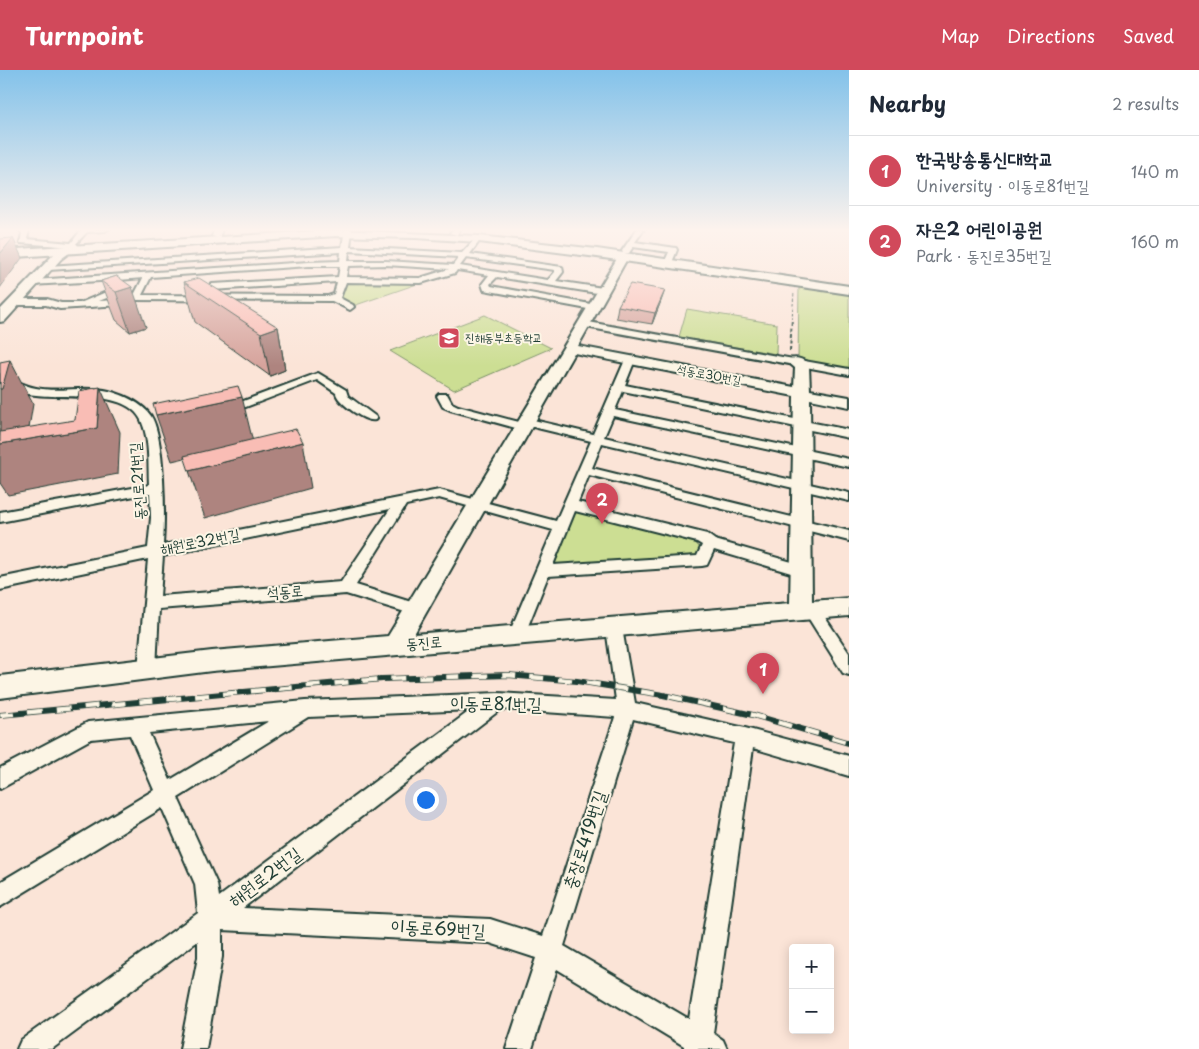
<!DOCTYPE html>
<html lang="en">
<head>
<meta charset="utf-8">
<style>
	:root { --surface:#fff; --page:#f2f2f3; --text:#1f2937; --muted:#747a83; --line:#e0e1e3; --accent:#d1495b }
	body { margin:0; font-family:"Playpen Sans","Poor Story",sans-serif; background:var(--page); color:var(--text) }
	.controls { position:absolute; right:15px; bottom:15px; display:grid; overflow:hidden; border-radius:5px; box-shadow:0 2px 12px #0003 }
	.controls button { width:45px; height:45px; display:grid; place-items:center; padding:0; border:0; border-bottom:1px solid var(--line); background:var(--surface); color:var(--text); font:25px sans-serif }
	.you { position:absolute; left:425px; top:729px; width:18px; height:18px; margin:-12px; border:4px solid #fff; border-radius:50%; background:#1a73e8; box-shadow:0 0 0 8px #1a73e833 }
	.badge { display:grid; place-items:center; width:32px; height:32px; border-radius:50%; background:var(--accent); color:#fff; font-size:16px; font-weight:700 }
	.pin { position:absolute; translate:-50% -41px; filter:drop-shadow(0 1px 2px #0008) }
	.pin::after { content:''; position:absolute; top:26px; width:18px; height:15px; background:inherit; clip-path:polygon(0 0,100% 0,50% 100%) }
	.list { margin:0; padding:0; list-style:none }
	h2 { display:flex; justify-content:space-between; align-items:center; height:65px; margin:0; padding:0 20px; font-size:21px }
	h2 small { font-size:16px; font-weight:400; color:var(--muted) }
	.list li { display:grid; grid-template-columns:32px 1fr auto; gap:15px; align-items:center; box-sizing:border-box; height:70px; padding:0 20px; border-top:1px solid var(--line) }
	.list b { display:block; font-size:19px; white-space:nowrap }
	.list p { margin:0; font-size:16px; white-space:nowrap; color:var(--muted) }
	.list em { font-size:16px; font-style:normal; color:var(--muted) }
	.map { position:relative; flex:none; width:849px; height:979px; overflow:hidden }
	header { display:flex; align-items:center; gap:30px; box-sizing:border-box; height:70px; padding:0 25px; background:var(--accent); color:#fff }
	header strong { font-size:24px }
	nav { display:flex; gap:28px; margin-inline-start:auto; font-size:18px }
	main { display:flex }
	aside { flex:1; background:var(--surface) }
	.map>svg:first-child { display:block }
	.green { fill:#ccde93; stroke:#768e64 }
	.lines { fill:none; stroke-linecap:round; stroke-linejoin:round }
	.street-casing { stroke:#1f3d34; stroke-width:4 }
	.secondary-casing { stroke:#1f3d34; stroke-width:4 }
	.primary-casing { stroke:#1f3d34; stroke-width:4 }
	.path-far1 { stroke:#1f3d34; stroke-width:1; stroke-dasharray:2.5 2; stroke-linecap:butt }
	.path { stroke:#1f3d34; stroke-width:2; stroke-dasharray:4 2.5; stroke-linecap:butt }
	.street { fill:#fcf5e5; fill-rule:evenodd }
	.secondary { fill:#fcf5e5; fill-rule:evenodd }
	.primary { fill:#fcf5e5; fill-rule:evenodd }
	.rail-casing { stroke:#1f3d34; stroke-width:6 }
	.rail { stroke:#fcf5e5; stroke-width:4.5; stroke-dasharray:14; stroke-linecap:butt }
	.wall { fill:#d6a39c; stroke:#1f3d34 }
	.shaded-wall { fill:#ae847f; stroke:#1f3d34 }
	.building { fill:#f9bdb5; stroke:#1f3d34 }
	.labels { text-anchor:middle; stroke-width:4; stroke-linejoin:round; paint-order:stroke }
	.far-poi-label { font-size:12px; fill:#1f3d34; stroke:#fcf5e5; text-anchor:start }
	.far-street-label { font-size:12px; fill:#1f3d34; stroke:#fcf5e5 }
	.street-label { font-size:15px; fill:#1f3d34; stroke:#fcf5e5 }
	.near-street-label { font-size:18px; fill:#1f3d34; stroke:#fcf5e5 }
</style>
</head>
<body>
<header>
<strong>Turnpoint</strong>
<nav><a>Map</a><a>Directions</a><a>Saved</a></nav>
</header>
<main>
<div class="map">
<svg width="849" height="979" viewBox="0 0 849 979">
	<rect width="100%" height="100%" fill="#fbe4d7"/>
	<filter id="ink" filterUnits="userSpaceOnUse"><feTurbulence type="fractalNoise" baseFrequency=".02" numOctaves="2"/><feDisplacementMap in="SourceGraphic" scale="10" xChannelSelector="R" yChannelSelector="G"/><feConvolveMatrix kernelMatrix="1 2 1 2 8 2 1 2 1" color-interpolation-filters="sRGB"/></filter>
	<g filter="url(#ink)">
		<g class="green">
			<path d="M 345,209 L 419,212 L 420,213 L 353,236 L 340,228 Z"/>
			<path d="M 799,216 L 849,224 L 849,299 L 798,290 Z"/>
			<path d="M 687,239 L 777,254 L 776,284 L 679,267 Z"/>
			<path d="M 485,245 L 551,278 L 454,320 L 390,281 Z"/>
			<path d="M 575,440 L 692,469 L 700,478 L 700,487 L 554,496 Z"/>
		</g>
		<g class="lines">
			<g class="street-casing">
				<g id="street">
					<path d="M 19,159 L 29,160 L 27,169 L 71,173 L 82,159 L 109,159 L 105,161 L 87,162 L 73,177 L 20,173 L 22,163 Z"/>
					<path d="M 215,159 L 222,159 L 219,168 L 212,166 Z"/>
					<path d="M 345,159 L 352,159 L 350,177 L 462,183 L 477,167 L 481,169 L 470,184 L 562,197 L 563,202 L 556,211 L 603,218 L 607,221 L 603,224 L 497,207 L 490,214 L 491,216 L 596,235 L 597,237 L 593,240 L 484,220 L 482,214 L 489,205 L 457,200 L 455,203 L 421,213 L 346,212 L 340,228 L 353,235 L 354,237 L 350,240 L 332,231 L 135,230 L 134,225 L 143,208 L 119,210 L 122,212 L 118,215 L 112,226 L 99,231 L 116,230 L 120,222 L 126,222 L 127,224 L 124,232 L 120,235 L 60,239 L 46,235 L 16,235 L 12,232 L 16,229 L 47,229 L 61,233 L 80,233 L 106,222 L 112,211 L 117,210 L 31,215 L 31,211 L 34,210 L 309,192 L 340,191 L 341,182 L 48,200 L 44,198 L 48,196 L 342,177 ZM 349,181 L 459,187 L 453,195 L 386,191 L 348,191 ZM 466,188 L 555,200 L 555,202 L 548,210 L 460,196 ZM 386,195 L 449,199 L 420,208 L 346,207 L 348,196 ZM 309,196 L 340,196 L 338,207 L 212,214 L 208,217 L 212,220 L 337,212 L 334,224 L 328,226 L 142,225 L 151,207 Z"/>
					<path d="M 453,159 L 460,159 L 457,165 L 450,163 Z"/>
					<path d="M 637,159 L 644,159 L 635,172 L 676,178 L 677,180 L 671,195 L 664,193 L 669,182 L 633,177 L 629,183 L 623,183 L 622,181 Z"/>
					<path d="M 583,251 L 849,299 L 849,305 L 580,256 L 578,254 Z"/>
					<path d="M 630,287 L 635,290 L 625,315 L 849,360 L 849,368 L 623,321 L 615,340 L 849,389 L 849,397 L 613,346 L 604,367 L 849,423 L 849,431 L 602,373 L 592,398 L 849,461 L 849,471 L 589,405 L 578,432 L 707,464 L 715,470 L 806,496 L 809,500 L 806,504 L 801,506 L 714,480 L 707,495 L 702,496 L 548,506 L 522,571 L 516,573 L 510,571 L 508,566 L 553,460 L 439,428 L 406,435 L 356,515 L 421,535 L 423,539 L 421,543 L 415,545 L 346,524 L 159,539 L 156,599 L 153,604 L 147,606 L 141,604 L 138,599 L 148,489 L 0,520 L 0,508 L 148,478 L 151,448 L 150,423 L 0,452 L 0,442 L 149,415 C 148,394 150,370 141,350 C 126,319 64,329 36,325 C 24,324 10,319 0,312 L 0,305 C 12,308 23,316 36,318 C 59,323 86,315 109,321 C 124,325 142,333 151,346 C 165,368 165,448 163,475 L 439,420 L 556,451 L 591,371 L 529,356 L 523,360 L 450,340 L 443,337 L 437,326 L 439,324 L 447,324 L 452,333 L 458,336 L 519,352 L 525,348 L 593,364 L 625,290 ZM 390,439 L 341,512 L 160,526 L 163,486 ZM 575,441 L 697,472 L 702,475 L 697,486 L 553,495 Z"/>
					<path d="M 318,303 L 346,320 L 348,326 L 375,346 L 377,348 L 375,350 C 366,353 337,332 336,323 L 317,310 L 230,343 L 226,344 L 220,341 L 222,339 Z"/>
					<path d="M 812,535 L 818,537 L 849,583 L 849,605 L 843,603 L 804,541 L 806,537 Z"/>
					<path d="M 614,551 L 620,553 L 622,558 L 635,633 L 745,658 L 849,686 L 849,706 L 753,678 L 713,963 L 723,970 L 727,979 L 684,979 L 684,976 L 557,899 L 532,979 L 506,979 L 536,888 L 490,873 L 222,860 L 222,887 L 206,979 L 180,979 L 198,887 L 198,871 L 52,979 L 17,979 L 21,970 L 198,843 L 195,814 L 162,738 L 0,837 L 0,812 L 154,720 L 130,665 L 91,669 L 0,719 L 0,698 L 88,652 L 305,631 L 498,623 L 616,630 L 606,558 L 608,553 ZM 501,639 L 615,647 L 543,866 L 490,849 L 243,838 ZM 471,640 L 219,827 L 217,814 L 178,728 L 308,647 ZM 633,649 L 734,673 L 689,949 L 564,876 ZM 269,651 L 170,710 L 149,663 Z"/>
				</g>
			</g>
			<g class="secondary-casing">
				<g id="secondary">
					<path d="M 73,172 L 78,175 L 77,177 L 61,189 L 5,251 L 0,252 L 0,240 L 53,185 Z"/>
					<path d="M 623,184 L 628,187 L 578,276 L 794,317 L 795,298 L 788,292 L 790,289 C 797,287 805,289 809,296 L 810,320 L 849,327 L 849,337 L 810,329 L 812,531 L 849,528 L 849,546 L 212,601 L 0,628 L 0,606 L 212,581 L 388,566 L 618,187 ZM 574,283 L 794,326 L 790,533 L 414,564 Z"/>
				</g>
			</g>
			<g class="primary-casing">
				<path id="primary" d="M 336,160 L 479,166 L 597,179 L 849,216 L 849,224 L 597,187 L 479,172 L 416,168 L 336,166 L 0,188 L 0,180 Z"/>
			</g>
			<path class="path-far1" d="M 792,249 L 794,222"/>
			<path class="path" d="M 790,281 L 792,248"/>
			<use href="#street" class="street"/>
			<use href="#secondary" class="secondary"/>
			<use href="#primary" class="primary"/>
			<g class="rail-casing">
				<path id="rail" d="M 0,645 L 382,609 L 508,605 L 577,611 L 663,625 L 753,645 L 849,673"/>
			</g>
			<use href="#rail" class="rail"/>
		</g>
		<g class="wall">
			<path d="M 117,206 L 146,257 L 130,262 L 116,250 L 101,211 Z"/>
			<path d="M 184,212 L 278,257 L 285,300 L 270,306 L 195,252 Z"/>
			<path d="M 665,220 L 661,231 L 652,254 L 616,248 L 618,236 Z"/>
		</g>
		<g class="shaded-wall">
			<path d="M 13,168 L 22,188 L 0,218 L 0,184 Z"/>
			<path d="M 132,217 L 146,257 L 130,262 L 116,222 Z"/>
			<path d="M 665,220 L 661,231 L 652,254 L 655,243 Z"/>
			<path d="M 278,257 L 285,300 L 270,306 L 261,263 Z"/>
			<path d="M 10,290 L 33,334 L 28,364 L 0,366 L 0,319 Z"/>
			<path d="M 100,317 L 120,362 L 118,404 L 8,425 L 0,413 L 0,374 L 97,358 Z"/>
			<path d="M 242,327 L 253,372 L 172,391 L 156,345 Z"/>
			<path d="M 303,372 L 311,418 L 205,448 L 189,401 Z"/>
		</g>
		<g class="building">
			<path d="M 13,168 L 0,184 L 0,169 Z"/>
			<path d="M 117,206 L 132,217 L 116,222 L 101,211 Z"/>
			<path d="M 199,208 L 278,257 L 261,263 L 184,212 Z"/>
			<path d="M 630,214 L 665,220 L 655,243 L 618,236 Z"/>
			<path d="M 10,290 L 2,319 L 0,319 L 0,292 Z"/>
			<path d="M 238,316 L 242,327 L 156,345 L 153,334 Z"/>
			<path d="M 100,317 L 97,358 L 0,374 L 0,362 L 75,350 L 79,321 Z"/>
			<path d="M 296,359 L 303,372 L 189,401 L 184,386 Z"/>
		</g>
	</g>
	<linearGradient id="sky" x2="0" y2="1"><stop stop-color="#83c2ea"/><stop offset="0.54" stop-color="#fdf3ed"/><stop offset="1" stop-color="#fdf3ed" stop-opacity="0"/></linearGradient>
	<rect width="849" height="296" fill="url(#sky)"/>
	<defs>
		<g id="school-square" transform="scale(1.125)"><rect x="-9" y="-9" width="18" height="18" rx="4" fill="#d1495b" stroke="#fcf5e5"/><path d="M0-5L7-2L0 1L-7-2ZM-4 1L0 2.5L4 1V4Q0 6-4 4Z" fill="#fff"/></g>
	</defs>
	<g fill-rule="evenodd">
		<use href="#school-square" x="449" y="268"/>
	</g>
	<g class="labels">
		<g class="far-poi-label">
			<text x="465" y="272">진해동부초등학교</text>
		</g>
		<g class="far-street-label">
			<text transform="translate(709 305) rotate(11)" y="4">석동로30번길</text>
		</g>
		<g class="street-label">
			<text transform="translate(138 411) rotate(-94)" y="5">동진로21번길</text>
			<text transform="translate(200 472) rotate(-11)" y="5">해원로32번길</text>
			<text transform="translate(285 522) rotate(-4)" y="5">석동로</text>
			<text transform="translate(424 573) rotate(-4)" y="5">동진로</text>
		</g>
		<g class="near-street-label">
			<text transform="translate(496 634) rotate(1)" y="6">이동로81번길</text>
			<text transform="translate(585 770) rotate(-72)" y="6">충장로419번길</text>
			<text transform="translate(265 807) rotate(-37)" y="6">해원로2번길</text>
			<text transform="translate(438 859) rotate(3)" y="6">이동로69번길</text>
		</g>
	</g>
</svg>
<div class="controls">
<button>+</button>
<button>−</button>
</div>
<div class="you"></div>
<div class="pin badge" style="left:763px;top:624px">1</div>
<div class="pin badge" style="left:602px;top:454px">2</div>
</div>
<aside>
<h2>Nearby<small>2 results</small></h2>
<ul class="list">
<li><span class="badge">1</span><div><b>한국방송통신대학교</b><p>University · 이동로81번길</p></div><em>140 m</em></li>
<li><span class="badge">2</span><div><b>자은2 어린이공원</b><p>Park · 동진로35번길</p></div><em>160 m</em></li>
</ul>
</aside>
</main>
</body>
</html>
